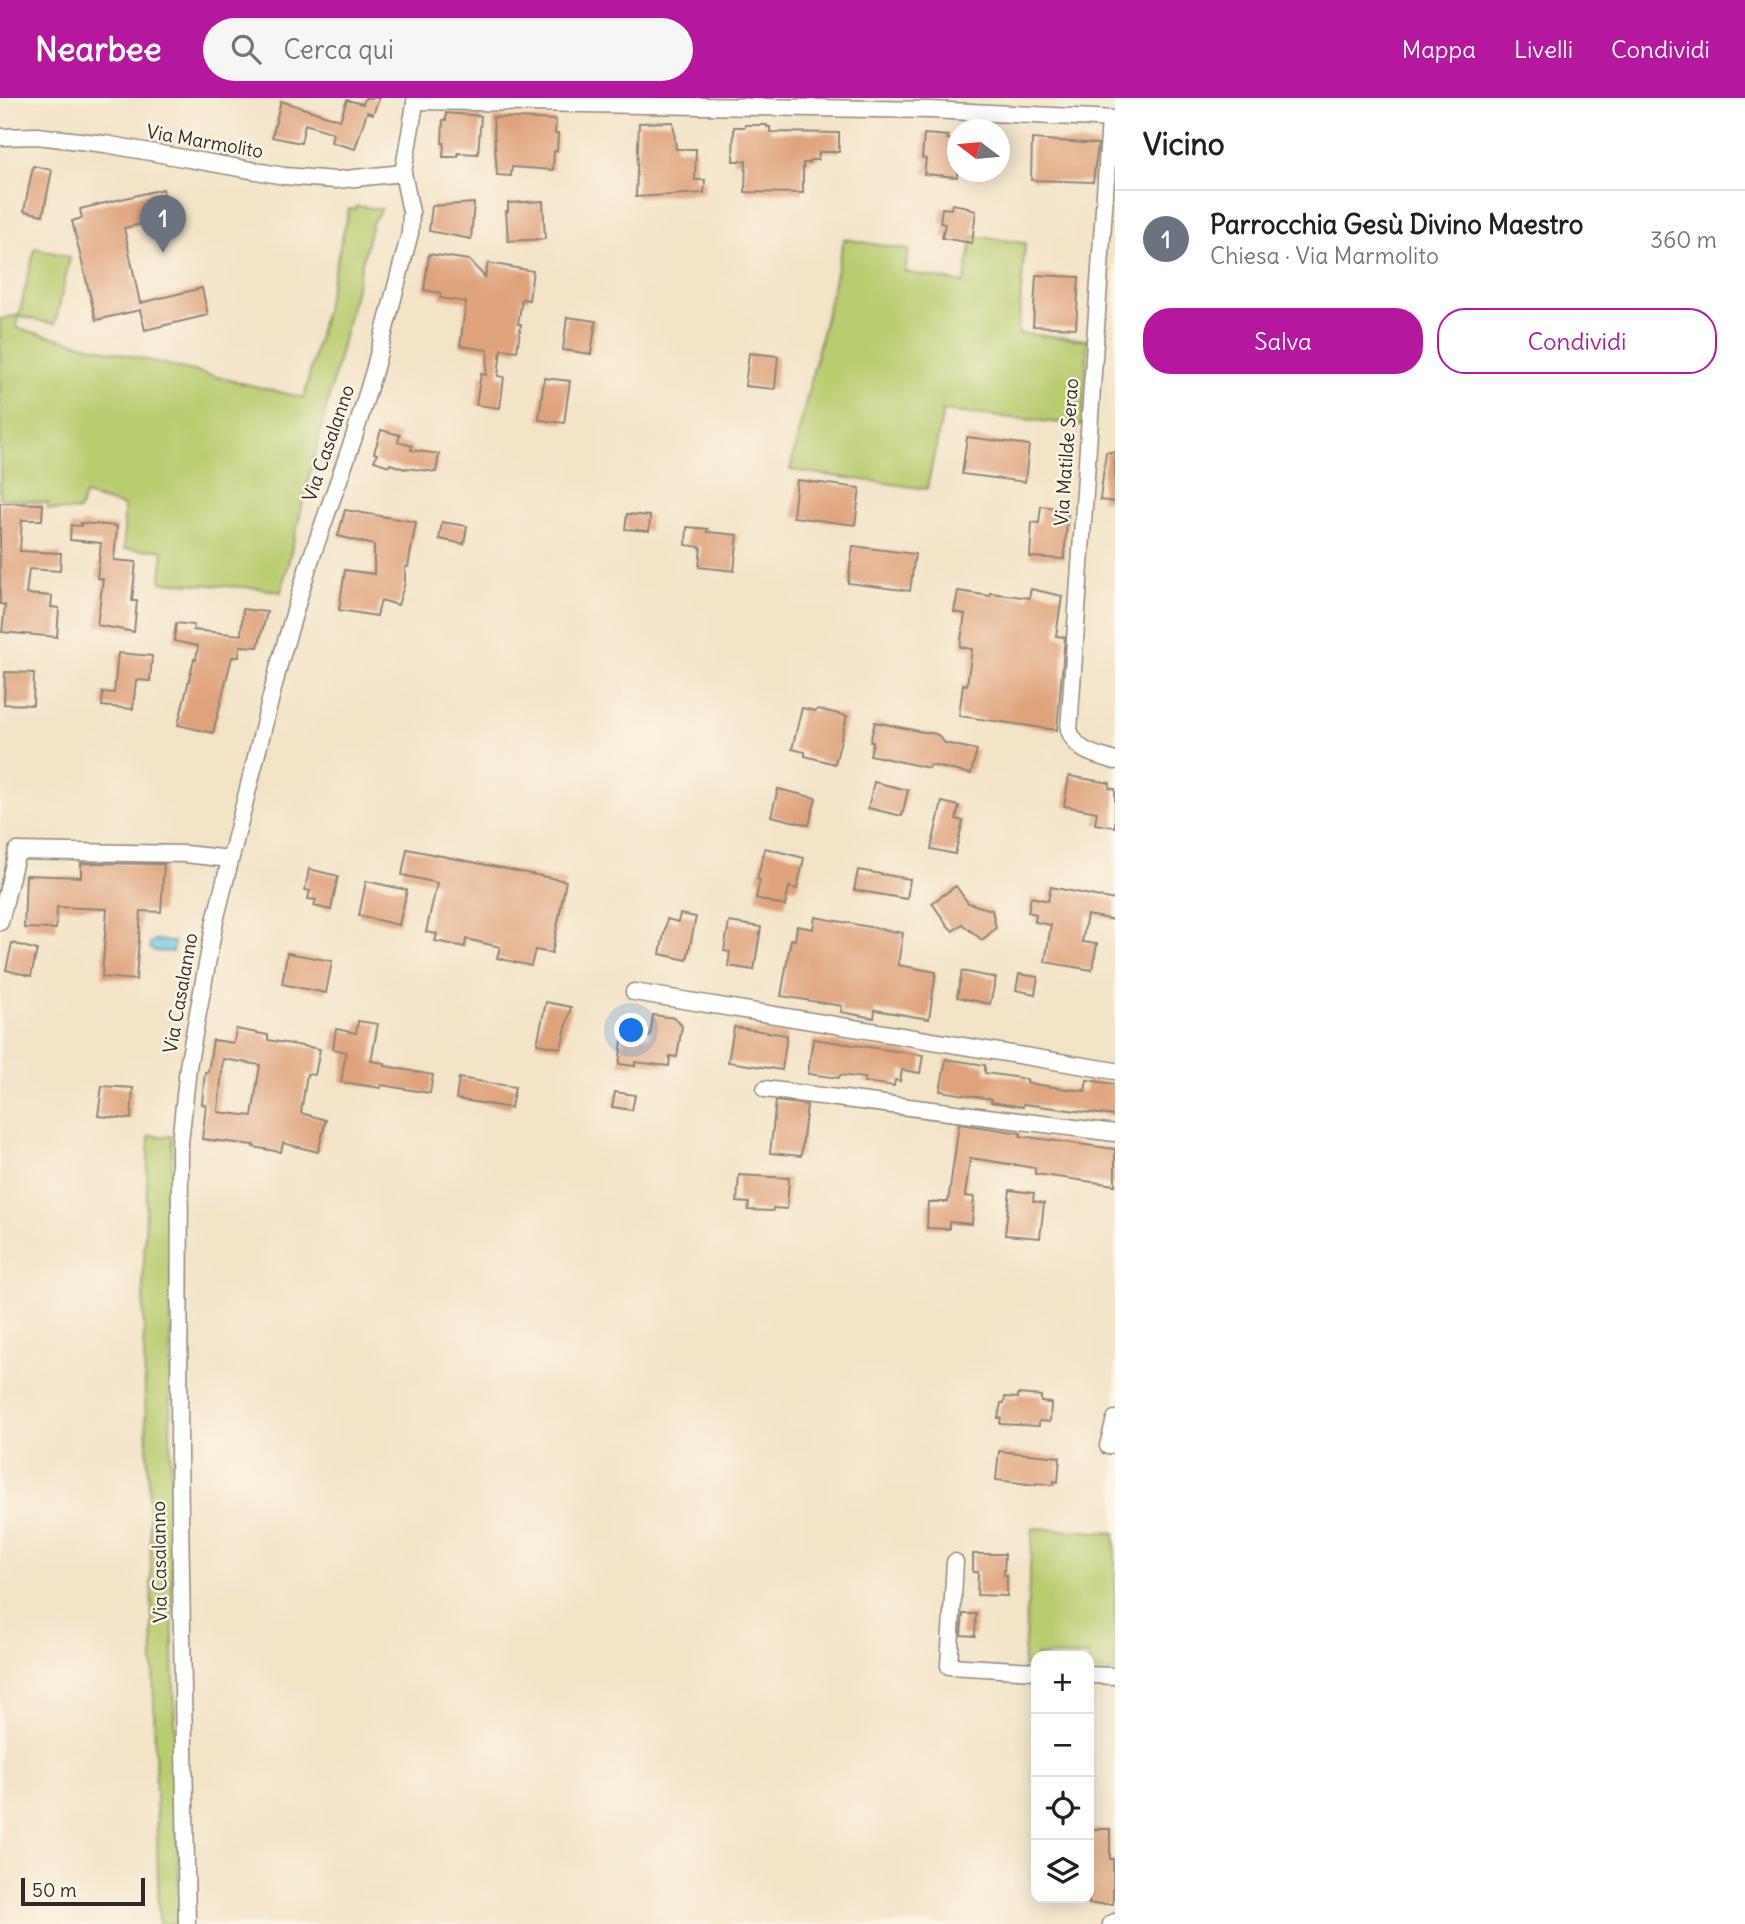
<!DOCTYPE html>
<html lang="it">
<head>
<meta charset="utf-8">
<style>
	:root { --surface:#fff; --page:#f6f6f6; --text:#202124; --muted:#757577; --line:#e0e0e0; --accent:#b5179e }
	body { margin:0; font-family:Delius,sans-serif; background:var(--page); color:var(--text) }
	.controls { position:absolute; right:21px; bottom:21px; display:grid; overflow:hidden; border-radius:14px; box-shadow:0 4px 18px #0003 }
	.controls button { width:63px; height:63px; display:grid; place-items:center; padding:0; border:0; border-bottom:2px solid var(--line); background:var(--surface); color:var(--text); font:35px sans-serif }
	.compass { position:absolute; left:947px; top:21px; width:63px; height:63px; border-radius:50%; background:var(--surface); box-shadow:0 4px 18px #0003; rotate:286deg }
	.scale { position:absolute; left:21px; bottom:18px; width:124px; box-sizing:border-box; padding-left:7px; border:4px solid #2b2b2b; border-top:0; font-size:19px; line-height:24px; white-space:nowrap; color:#2b2b2b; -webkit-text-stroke:5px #fcf5e5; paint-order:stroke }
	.you { position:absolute; left:632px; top:933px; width:24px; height:24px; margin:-18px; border:5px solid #fff; border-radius:50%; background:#1a73e8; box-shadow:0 0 0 10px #1a73e833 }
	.badge { display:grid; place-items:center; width:46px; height:46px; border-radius:50%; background:var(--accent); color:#fff; font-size:23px; font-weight:700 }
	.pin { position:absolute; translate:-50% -58px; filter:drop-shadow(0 2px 4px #0008) }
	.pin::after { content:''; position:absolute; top:37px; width:24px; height:21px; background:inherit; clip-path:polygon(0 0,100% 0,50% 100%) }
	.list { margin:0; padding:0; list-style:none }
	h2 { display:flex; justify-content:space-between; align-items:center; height:91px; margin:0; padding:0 28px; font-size:30px }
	h2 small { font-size:23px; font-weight:400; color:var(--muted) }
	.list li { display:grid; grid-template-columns:46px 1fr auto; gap:21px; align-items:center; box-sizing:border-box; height:98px; padding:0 28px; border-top:2px solid var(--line) }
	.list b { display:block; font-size:26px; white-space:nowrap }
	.list p { margin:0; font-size:23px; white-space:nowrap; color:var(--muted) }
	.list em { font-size:23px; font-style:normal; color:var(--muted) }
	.actions { display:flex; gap:14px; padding:21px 28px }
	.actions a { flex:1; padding:16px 0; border:2px solid var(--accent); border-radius:28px; text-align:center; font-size:24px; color:var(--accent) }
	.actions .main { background:var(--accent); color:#fff }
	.icon { flex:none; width:38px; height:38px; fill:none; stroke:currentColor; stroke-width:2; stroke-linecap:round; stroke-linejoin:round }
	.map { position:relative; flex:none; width:1115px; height:1826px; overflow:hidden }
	header { display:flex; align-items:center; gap:42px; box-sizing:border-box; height:98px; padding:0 35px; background:var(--accent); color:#fff }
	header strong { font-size:33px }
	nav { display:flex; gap:38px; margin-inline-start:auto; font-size:24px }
	.search { width:490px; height:63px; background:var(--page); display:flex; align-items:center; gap:18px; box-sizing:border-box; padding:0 24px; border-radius:38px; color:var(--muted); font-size:26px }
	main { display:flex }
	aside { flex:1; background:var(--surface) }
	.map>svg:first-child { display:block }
	.green { fill:#b8cc6f; stroke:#727c4d; stroke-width:2 }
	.water { fill:#63c6e0; stroke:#477886; stroke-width:2 }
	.building { fill:#dfa37c; fill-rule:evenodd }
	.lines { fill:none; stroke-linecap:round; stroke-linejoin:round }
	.minor-casing { stroke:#8f8779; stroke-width:19 }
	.minor { stroke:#fff; stroke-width:16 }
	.labels { text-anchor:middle; stroke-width:5; stroke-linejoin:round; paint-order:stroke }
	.street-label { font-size:19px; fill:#2b2b2b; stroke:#fcf5e5 }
</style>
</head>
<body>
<header>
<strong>Nearbee</strong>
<div class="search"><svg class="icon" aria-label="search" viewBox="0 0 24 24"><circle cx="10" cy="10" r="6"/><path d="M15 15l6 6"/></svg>Cerca qui</div>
<nav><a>Mappa</a><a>Livelli</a><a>Condividi</a></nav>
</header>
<main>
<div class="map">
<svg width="1115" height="1826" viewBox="0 0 1115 1826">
	<rect width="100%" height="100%" fill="#fcf5e5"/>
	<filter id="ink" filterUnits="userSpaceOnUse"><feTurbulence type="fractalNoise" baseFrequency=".0143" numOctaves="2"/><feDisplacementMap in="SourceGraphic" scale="14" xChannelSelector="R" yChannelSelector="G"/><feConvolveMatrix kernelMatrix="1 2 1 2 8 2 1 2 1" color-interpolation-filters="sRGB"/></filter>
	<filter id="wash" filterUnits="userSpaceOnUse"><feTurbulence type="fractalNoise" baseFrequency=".00686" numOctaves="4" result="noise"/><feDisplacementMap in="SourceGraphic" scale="28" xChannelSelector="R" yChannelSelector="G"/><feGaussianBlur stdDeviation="1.57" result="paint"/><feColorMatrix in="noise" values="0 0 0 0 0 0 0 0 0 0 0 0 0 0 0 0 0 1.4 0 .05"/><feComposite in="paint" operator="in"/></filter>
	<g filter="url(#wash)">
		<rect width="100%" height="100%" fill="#f3e3c7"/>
		<g class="green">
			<path d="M 356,108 L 382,111 L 372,125 L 281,494 L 259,490 L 161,484 L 163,452 L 124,451 L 124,408 L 85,397 L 79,413 L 48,411 L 48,405 L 0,400 L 0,221 L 19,217 L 35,150 L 70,159 L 55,226 L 19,218 L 16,230 L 304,300 L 349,111 L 355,112 Z"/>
			<path d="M 973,138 L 1025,145 L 1018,235 L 1088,242 L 1082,327 L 943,313 L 927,391 L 790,372 L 844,141 L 909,152 L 905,174 L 964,185 Z"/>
			<path d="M 149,1038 L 172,1038 L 170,1303 L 173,1549 L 180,1826 L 159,1826 L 149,1387 L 145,1302 L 143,1184 Z"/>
			<path d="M 1033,1430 L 1115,1435 L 1115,1575 L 1089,1573 L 1089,1558 L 1036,1558 L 1036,1570 L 1023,1569 Z"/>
		</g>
		<path class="water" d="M 155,842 L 174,844 L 173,854 L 154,853 L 150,850 L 150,845 Z"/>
		<g id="blocks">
			<g class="building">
				<path d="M 365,0 L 379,0 L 373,16 L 367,14 L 355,51 L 331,44 L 333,37 L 331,34 L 305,26 L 301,45 L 272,39 L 281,3 L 340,22 L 347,2 L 363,6 Z"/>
				<path d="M 446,15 L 481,18 L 478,56 L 458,55 L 458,59 L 443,59 L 444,45 L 442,45 L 443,22 L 446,22 Z"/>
				<path d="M 493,19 L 556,22 L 555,36 L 558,36 L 557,53 L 554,53 L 553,72 L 512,69 L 511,78 L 497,77 Z"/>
				<path d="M 673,24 L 676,51 L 696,51 L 695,82 L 705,82 L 704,95 L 636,99 L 639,25 Z"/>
				<path d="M 745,27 L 767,27 L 767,29 L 770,29 L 770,34 L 839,35 L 839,54 L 819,54 L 818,62 L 810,62 L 810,65 L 803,65 L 803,95 L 745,94 L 746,63 L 733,63 L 734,29 L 745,29 Z"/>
				<path d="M 924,36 L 948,38 L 947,41 L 957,42 L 957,79 L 924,76 L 926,61 L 922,60 Z"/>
				<path d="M 1032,41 L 1098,46 L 1093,84 L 1031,82 Z"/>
				<path d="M 33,68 L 52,72 L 43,117 L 24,113 Z"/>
				<path d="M 163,91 L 169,120 L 124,130 L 140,205 L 202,190 L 208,217 L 145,232 L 140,212 L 96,222 L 72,123 L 82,120 L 80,111 Z"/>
				<path d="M 543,103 L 545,141 L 508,143 L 506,113 L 508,113 L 508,105 Z"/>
				<path d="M 474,105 L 471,141 L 429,133 L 432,108 Z"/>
				<path d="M 952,106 L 968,109 L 968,111 L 976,113 L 972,145 L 942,140 L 945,126 L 940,125 L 942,110 L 951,111 Z"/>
				<path d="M 429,156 L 469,162 L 485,179 L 488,165 L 533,173 L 529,202 L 522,201 L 518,226 L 521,226 L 517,253 L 501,251 L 498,278 L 504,279 L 500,310 L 476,307 L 481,276 L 486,277 L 488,252 L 460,248 L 466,204 L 440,200 L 441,195 L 424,192 Z"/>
				<path d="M 1036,177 L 1079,179 L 1076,230 L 1033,228 Z"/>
				<path d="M 567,219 L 596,223 L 591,256 L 563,252 Z"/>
				<path d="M 749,255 L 778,258 L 775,291 L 745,288 Z"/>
				<path d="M 544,280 L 570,283 L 564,325 L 539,322 Z"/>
				<path d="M 381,332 L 400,337 L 398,344 L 412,348 L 411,352 L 439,356 L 436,374 L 406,370 L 405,371 L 390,366 L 389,368 L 374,363 L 377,356 L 374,355 Z"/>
				<path d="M 967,339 L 1029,347 L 1025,384 L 962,376 Z"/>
				<path d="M 1106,354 L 1115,354 L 1115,404 L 1100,402 Z"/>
				<path d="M 797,382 L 860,390 L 855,427 L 793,419 Z"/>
				<path d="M 0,405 L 43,406 L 42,422 L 22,422 L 20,453 L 61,455 L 60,473 L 29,471 L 26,496 L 52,498 L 51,509 L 59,510 L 57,539 L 2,534 L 5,507 L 0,506 Z"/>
				<path d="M 1041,408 L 1068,412 L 1064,461 L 1030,459 L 1032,424 L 1039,425 Z"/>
				<path d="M 345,412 L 416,424 L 408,469 L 405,469 L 405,485 L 398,507 L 381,502 L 377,518 L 339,512 L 345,472 L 374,476 L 374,447 L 338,438 Z"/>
				<path d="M 627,416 L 650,418 L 649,433 L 625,431 Z"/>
				<path d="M 442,424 L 467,428 L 464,446 L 439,441 Z"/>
				<path d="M 81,425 L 117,428 L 114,462 L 136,464 L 132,503 L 137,503 L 134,534 L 97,527 L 103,481 L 97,480 L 101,445 L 70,442 L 71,427 L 81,428 Z"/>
				<path d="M 687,429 L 708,431 L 707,434 L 738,437 L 734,473 L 699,469 L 701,449 L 686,447 Z"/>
				<path d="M 853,448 L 915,456 L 910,493 L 848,485 Z"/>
				<path d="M 1031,491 L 1062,498 L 1056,538 L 1065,539 L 1057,632 L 959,618 L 963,586 L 967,587 L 972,551 L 960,549 L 965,516 L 954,514 L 958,493 L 990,498 L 990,495 L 1029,500 Z"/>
				<path d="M 243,511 L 267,514 L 258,549 L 240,548 L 239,559 L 232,559 L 213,635 L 178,627 L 194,561 L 196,562 L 198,548 L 174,543 L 176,525 L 194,527 L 193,532 L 241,537 Z"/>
				<path d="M 118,555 L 152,558 L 150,583 L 136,582 L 133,611 L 102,608 L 103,594 L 114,595 Z"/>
				<path d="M 5,574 L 34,575 L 33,607 L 4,606 Z"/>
				<path d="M 802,610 L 815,613 L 818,611 L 847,618 L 835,666 L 805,658 L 805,654 L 792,651 Z"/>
				<path d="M 875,624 L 923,634 L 927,634 L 938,637 L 945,645 L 977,652 L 971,676 L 930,667 L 929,670 L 870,657 L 873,644 L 870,644 Z"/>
				<path d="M 1069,678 L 1110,685 L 1109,690 L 1115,691 L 1115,729 L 1095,726 L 1097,714 L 1064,708 Z"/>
				<path d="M 874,684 L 908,692 L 902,718 L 868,710 Z"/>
				<path d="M 778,691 L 816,700 L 809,727 L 771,718 Z"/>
				<path d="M 942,704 L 959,708 L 956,721 L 963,723 L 955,756 L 931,751 Z"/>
				<path d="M 765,750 L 804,760 L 797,791 L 789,789 L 785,808 L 756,800 L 760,782 L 757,781 Z"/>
				<path d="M 407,751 L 566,783 L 552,855 L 535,852 L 531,868 L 497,860 L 500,849 L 466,841 L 465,849 L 435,843 L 437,836 L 426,834 L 437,785 L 402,777 Z"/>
				<path d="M 81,765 L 164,766 L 161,814 L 141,813 L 136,882 L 102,879 L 107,811 L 57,809 L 56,831 L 24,830 L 26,777 L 81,779 Z"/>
				<path d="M 309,771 L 338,778 L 331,812 L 314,808 L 316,802 L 308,801 L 310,793 L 305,792 Z"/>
				<path d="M 858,772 L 910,781 L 907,801 L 854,792 Z"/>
				<path d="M 366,783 L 407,792 L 399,827 L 359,818 Z"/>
				<path d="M 956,788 L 968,805 L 992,812 L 996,830 L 982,842 L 962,826 L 953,833 L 948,828 L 932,805 Z"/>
				<path d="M 1051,789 L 1115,802 L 1115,822 L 1087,817 L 1082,844 L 1097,846 L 1092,872 L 1045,864 L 1051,827 L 1035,824 L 1036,816 L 1028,814 L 1031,799 L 1048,803 Z"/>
				<path d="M 680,816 L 696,819 L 687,862 L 660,856 L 667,821 L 678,824 Z"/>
				<path d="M 815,819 L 903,835 L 898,867 L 936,874 L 929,921 L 875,912 L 874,920 L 841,914 L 842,908 L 781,898 L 791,841 L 795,842 L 797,828 L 813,831 Z"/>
				<path d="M 729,824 L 761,829 L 754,872 L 728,868 L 730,854 L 724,853 Z"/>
				<path d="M 12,845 L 37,852 L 31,878 L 6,872 Z"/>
				<path d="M 287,855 L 332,863 L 326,895 L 282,886 Z"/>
				<path d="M 962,873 L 996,880 L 990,906 L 957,899 Z"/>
				<path d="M 1019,876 L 1038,879 L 1035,896 L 1016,892 Z"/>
				<path d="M 546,904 L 571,909 L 561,950 L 537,946 Z"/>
				<path d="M 653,917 L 675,920 L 682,928 L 677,959 L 670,958 L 669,968 L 635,964 L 635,968 L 619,966 L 623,936 L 650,939 Z"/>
				<path d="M 358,923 L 378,926 L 371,963 L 385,965 L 385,968 L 433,977 L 430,995 L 381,987 L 381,990 L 341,984 L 346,954 L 333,951 L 336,931 L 356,935 Z"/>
				<path d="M 734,929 L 787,937 L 782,972 L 728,964 Z"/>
				<path d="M 236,931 L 268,937 L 268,942 L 320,951 L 315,977 L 307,976 L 301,1015 L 326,1022 L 318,1054 L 283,1045 L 281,1054 L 253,1049 L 254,1047 L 202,1041 L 206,1007 L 202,1006 L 205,974 L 208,974 L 213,942 L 234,945 ZM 223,961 L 260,967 L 252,1018 L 218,1014 Z"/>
				<path d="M 813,941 L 923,957 L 920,975 L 902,972 L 900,983 L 895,982 L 894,988 L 864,984 L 865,980 L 840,977 L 839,980 L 808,976 Z"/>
				<path d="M 946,961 L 985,967 L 985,975 L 1027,981 L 1027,985 L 1059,990 L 1085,993 L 1087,982 L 1115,986 L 1115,1018 L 1023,1006 L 1023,1009 L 991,1004 L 992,1001 L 940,993 Z"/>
				<path d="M 459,980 L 515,989 L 511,1010 L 456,1001 Z"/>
				<path d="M 102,988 L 133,990 L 131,1021 L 98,1018 Z"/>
				<path d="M 615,994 L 635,997 L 632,1012 L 612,1009 Z"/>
				<path d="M 776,1003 L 807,1007 L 801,1058 L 770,1055 Z"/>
				<path d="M 959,1026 L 1021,1035 L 1020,1038 L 1115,1051 L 1115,1087 L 1035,1076 L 1035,1070 L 970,1060 L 965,1098 L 974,1099 L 972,1126 L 949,1124 L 949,1131 L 927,1130 L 928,1104 L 948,1104 Z"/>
				<path d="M 739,1077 L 789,1080 L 787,1111 L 773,1110 L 773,1113 L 748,1112 L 749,1105 L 737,1104 Z"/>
				<path d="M 1010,1092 L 1034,1095 L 1033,1103 L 1044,1105 L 1040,1140 L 1005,1137 Z"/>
				<path d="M 1018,1296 L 1041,1298 L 1041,1304 L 1051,1305 L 1050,1324 L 1039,1323 L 1039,1328 L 1000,1326 L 1001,1320 L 998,1320 L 1001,1305 L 1004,1305 L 1005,1299 L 1018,1300 Z"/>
				<path d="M 999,1353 L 1060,1359 L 1058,1384 L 1054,1383 L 1054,1387 L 1036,1385 L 1036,1387 L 996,1382 Z"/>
				<path d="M 973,1456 L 1005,1456 L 1004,1477 L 1007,1477 L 1007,1498 L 977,1497 L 978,1474 L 973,1474 Z"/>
				<path d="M 963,1516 L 976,1516 L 975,1538 L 961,1537 Z"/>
				<path d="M 1089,1731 L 1110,1731 L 1110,1761 L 1113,1761 L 1113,1806 L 1089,1806 Z"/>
			</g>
		</g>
	</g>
	<g filter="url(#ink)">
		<use href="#blocks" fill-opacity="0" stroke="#8f8779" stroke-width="2"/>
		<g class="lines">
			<g class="minor-casing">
				<g id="minor">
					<path d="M 415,3 L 931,12 L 1115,21"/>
					<path d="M 1110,21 L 1069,632 C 1077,655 1095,656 1115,663"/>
					<path d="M 0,39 L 37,38 L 105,46 L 284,78 L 336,82 L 403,75"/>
					<path d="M 0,824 L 17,753 L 185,756 L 230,761"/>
					<path d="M 634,894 L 1115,973"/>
					<path d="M 765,991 L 1115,1035"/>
					<path d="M 1108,1348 L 1115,1321"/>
					<path d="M 955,1464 L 949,1568 L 1036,1573"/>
					<path d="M 1089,1577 L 1115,1578"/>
					<path d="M 187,1826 L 179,1357 L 180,1045 L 188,969 L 215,823 L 279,567 L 308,469 L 354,339 L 374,273 L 410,135 L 411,114 L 403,75 L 416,0"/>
					<path d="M 1111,1826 L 1115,1824"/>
				</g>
			</g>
			<use href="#minor" class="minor"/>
		</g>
	</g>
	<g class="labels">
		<g class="street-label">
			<text transform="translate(205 43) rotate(10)" y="7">Via Marmolito</text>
			<text transform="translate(328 345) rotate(-71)" y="7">Via Casalanno</text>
			<text transform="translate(1066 354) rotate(-86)" y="7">Via Matilde Serao</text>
			<text transform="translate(180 895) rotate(-80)" y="7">Via Casalanno</text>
			<text transform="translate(159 1464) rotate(-91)" y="7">Via Casalanno</text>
		</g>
	</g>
</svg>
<div class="controls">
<button>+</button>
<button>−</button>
<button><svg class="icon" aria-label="locate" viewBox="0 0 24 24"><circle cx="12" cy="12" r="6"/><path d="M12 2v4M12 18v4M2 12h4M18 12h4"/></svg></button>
<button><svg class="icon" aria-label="layers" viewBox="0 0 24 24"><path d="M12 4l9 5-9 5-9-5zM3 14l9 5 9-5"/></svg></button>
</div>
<svg class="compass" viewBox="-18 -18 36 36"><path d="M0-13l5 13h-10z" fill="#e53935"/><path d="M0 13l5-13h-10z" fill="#757577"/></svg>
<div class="scale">50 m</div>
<div class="you"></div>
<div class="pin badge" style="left:163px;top:155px;background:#6b7280">1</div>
</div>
<aside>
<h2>Vicino<small></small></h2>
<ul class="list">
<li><span class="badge" style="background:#6b7280">1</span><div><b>Parrocchia Gesù Divino Maestro</b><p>Chiesa · Via Marmolito</p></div><em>360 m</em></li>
</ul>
<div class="actions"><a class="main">Salva</a><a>Condividi</a></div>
</aside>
</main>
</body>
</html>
